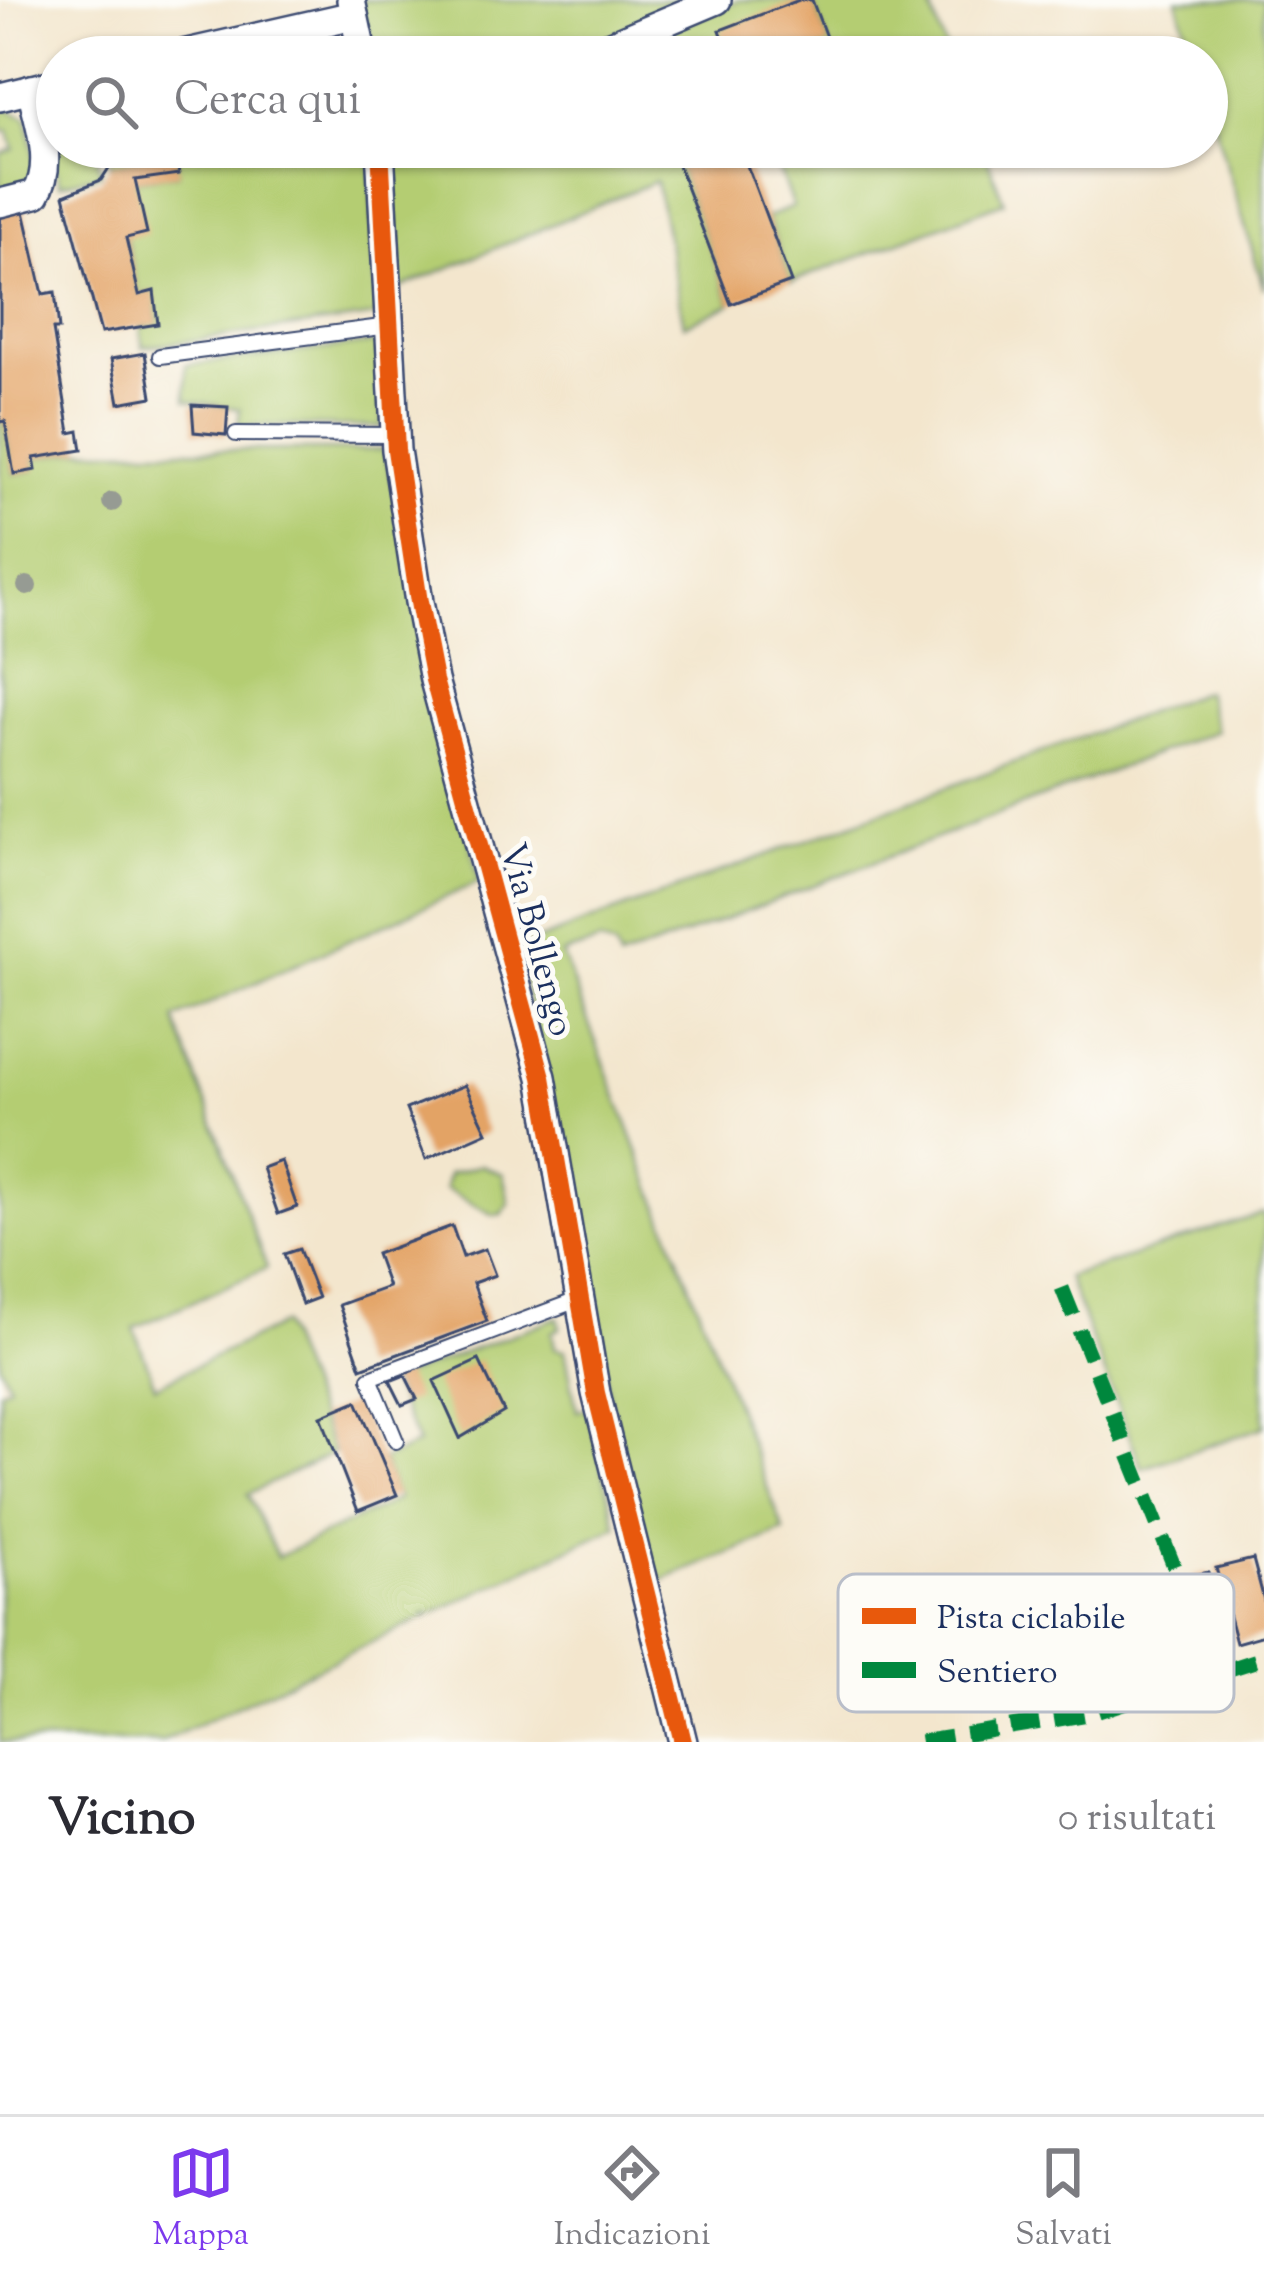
<!DOCTYPE html>
<html lang="it">
<head>
<meta charset="utf-8">
<style>
	:root { --surface:#fff; --page:#f2f2f3; --text:#2b2b33; --muted:#7c7c81; --line:#e1e1e2; --accent:#7c3aed }
	body { margin:0; font-family:"Sorts Mill Goudy",serif; background:var(--page); color:var(--text) }
	.list { margin:0; padding:0; list-style:none }
	h2 { display:flex; justify-content:space-between; align-items:center; height:156px; margin:0; padding:0 48px; font-size:51px }
	h2 small { font-size:39px; font-weight:400; color:var(--muted) }
	.icon { flex:none; width:66px; height:66px; fill:none; stroke:currentColor; stroke-width:2; stroke-linecap:round; stroke-linejoin:round }
	.map { position:relative; flex:none; width:1264px; height:1742px; overflow:hidden }
	.search { position:absolute; background:var(--surface); box-shadow:0 3px 9px #0004; left:36px; right:36px; top:36px; height:132px; display:flex; align-items:center; gap:30px; box-sizing:border-box; padding:0 42px; border-radius:66px; color:var(--muted); font-size:45px }
	.sheet { height:372px; background:var(--surface) }
	nav { display:flex; justify-content:space-around; align-items:center; box-sizing:border-box; height:168px; border-top:3px solid var(--line); background:var(--surface); font-size:33px; color:var(--muted) }
	nav a { display:grid; justify-items:center; gap:6px }
	nav .on { color:var(--accent) }
	.map>svg:first-child { display:block }
	.green { fill:#b4cd72; stroke:#687e68; stroke-width:3 }
	.building { fill:#e3a365 }
	.lines { fill:none; stroke-linecap:round; stroke-linejoin:round }
	.lane-casing { stroke:#3b4a6f; stroke-width:18 }
	.street-casing { stroke:#3b4a6f; stroke-width:32 }
	.lane { stroke:#fff; stroke-width:14 }
	.street { stroke:#fff; stroke-width:27 }
	.quiet { stroke:#00873e; stroke-width:15; stroke-dasharray:30 15; stroke-linecap:butt }
	.cycleway-casing { stroke:#fdfcf7; stroke-width:26 }
	.cycleway { stroke:#e8590c; stroke-width:18 }
	.tree { fill:#969b93 }
	.labels { text-anchor:middle; stroke-width:10; stroke-linejoin:round; paint-order:stroke }
	.street-label { font-size:36px; fill:#1b2f5e; stroke:#fdfcf7 }
	.key { fill:#fdfcf7; stroke:#b9bec9; stroke-width:3 }
	.key-label { font-size:33px; fill:#1b2f5e }
</style>
</head>
<body>
<div class="map">
<svg width="1264" height="1742" viewBox="0 0 1264 1742">
	<rect width="100%" height="100%" fill="#fdfcf7"/>
	<filter id="ink" filterUnits="userSpaceOnUse"><feTurbulence type="fractalNoise" baseFrequency=".00833" numOctaves="2"/><feDisplacementMap in="SourceGraphic" scale="24" xChannelSelector="R" yChannelSelector="G"/><feConvolveMatrix kernelMatrix="1 2 1 2 8 2 1 2 1" color-interpolation-filters="sRGB"/></filter>
	<filter id="wash" filterUnits="userSpaceOnUse"><feTurbulence type="fractalNoise" baseFrequency=".004" numOctaves="4" result="noise"/><feDisplacementMap in="SourceGraphic" scale="48" xChannelSelector="R" yChannelSelector="G"/><feGaussianBlur stdDeviation="2.7" result="paint"/><feColorMatrix in="noise" values="0 0 0 0 0 0 0 0 0 0 0 0 0 0 0 0 0 1.4 0 .05"/><feComposite in="paint" operator="in"/></filter>
	<g filter="url(#wash)">
		<rect width="100%" height="100%" fill="#f3e6cd"/>
		<g class="green">
			<path d="M 358,0 L 698,0 L 566,57 L 377,57 Z"/>
			<path d="M 739,0 L 799,0 L 730,57 L 642,57 L 635,42 Z"/>
			<path d="M 812,0 L 928,0 L 949,57 L 797,57 L 829,44 Z"/>
			<path d="M 1177,0 L 1264,0 L 1264,289 L 1207,100 L 1207,57 L 1194,57 Z"/>
			<path d="M 337,32 L 350,43 L 354,57 L 211,57 Z"/>
			<path d="M 57,93 L 57,147 L 95,147 L 101,174 L 60,184 C 53,156 35,116 57,93 Z"/>
			<path d="M 0,106 L 27,117 L 38,176 L 0,200 L 0,154 L 14,149 L 8,130 L 0,132 Z"/>
			<path d="M 107,147 L 370,147 L 377,316 L 143,347 L 140,327 L 158,323 L 153,292 L 139,295 L 126,238 L 135,180 L 178,174 L 176,151 L 111,165 Z"/>
			<path d="M 393,147 L 671,147 L 731,304 L 684,325 L 656,181 L 393,291 Z"/>
			<path d="M 770,147 L 983,147 L 1004,202 L 791,282 L 767,217 L 793,207 Z"/>
			<path d="M 381,342 L 382,427 L 238,425 L 240,409 L 186,400 L 186,365 Z"/>
			<path d="M 5,421 L 14,474 L 35,470 L 34,458 L 82,450 L 385,450 L 479,882 L 175,1019 L 267,1268 L 134,1328 L 155,1386 L 282,1324 L 333,1453 L 248,1494 L 277,1557 L 398,1499 L 382,1460 L 418,1444 L 390,1381 L 558,1317 L 560,1328 L 552,1332 L 555,1348 L 565,1350 L 577,1411 L 587,1408 L 617,1526 L 161,1742 L 0,1742 L 0,1390 L 9,1385 L 0,1364 L 0,422 Z"/>
			<path d="M 1205,691 L 1216,731 L 619,960 L 615,948 L 600,942 L 562,954 L 784,1531 L 648,1586 L 518,948 Z"/>
			<path d="M 481,1165 L 503,1174 L 509,1203 L 502,1214 L 494,1215 L 445,1189 L 448,1174 Z"/>
			<path d="M 1264,1213 L 1264,1427 L 1142,1468 L 1067,1277 Z"/>
		</g>
		<g id="blocks">
			<g class="building">
				<path d="M 799,0 L 812,0 L 829,45 L 797,57 L 730,57 L 720,30 Z"/>
				<path d="M 671,147 L 740,147 L 791,282 L 731,304 Z"/>
				<path d="M 175,150 L 179,174 L 135,180 L 147,233 L 126,238 L 139,295 L 154,291 L 158,324 L 101,333 L 64,195 L 101,180 L 111,165 Z"/>
				<path d="M 23,207 L 43,294 L 55,292 L 59,329 L 53,329 L 70,433 L 79,431 L 82,450 L 34,458 L 36,470 L 14,474 L 5,421 L 0,422 L 0,212 Z"/>
				<path d="M 145,353 L 152,397 L 119,403 L 111,359 Z"/>
				<path d="M 192,405 L 228,407 L 226,435 L 194,432 Z"/>
				<path d="M 465,1085 L 487,1132 L 426,1159 L 406,1109 Z"/>
				<path d="M 281,1161 L 297,1207 L 278,1214 L 262,1168 Z"/>
				<path d="M 452,1226 L 463,1257 L 485,1249 L 495,1275 L 473,1283 L 487,1321 L 361,1368 L 339,1305 L 388,1287 L 376,1254 Z"/>
				<path d="M 299,1249 L 318,1298 L 302,1304 L 284,1254 Z"/>
				<path d="M 479,1360 L 504,1412 L 460,1438 L 434,1381 Z"/>
				<path d="M 405,1375 L 417,1399 L 402,1405 L 390,1381 Z"/>
				<path d="M 357,1401 L 397,1495 L 358,1511 L 321,1416 Z"/>
				<path d="M 1253,1559 L 1264,1600 L 1264,1635 L 1236,1643 L 1216,1568 Z"/>
				<path d="M 1208,1572 L 1214,1593 L 1197,1598 L 1192,1576 Z"/>
			</g>
		</g>
	</g>
	<g filter="url(#ink)">
		<use href="#blocks" fill-opacity="0" stroke="#3b4a6f" stroke-width="3"/>
		<g class="lines">
			<g class="lane-casing">
				<g id="lane">
					<path d="M 160,356 L 389,326"/>
					<path d="M 236,434 L 395,435"/>
					<path d="M 396,1441 L 370,1378 L 580,1299"/>
				</g>
			</g>
			<g class="street-casing">
				<g id="street">
					<path d="M 351,0 L 363,57"/>
					<path d="M 169,57 L 354,15"/>
					<path d="M 582,57 L 717,0"/>
					<path d="M 0,97 L 57,83"/>
					<path d="M 380,147 L 396,450 L 419,602 L 434,680 L 542,1077 L 596,1393 L 683,1742"/>
					<path d="M 0,203 L 36,194 C 55,163 38,122 31,89"/>
				</g>
			</g>
			<use href="#lane" class="lane"/>
			<use href="#street" class="street"/>
			<g class="quiet">
				<path d="M 1062,1288 L 1217,1673"/>
				<path d="M 921,1742 L 1089,1714 L 1264,1658"/>
			</g>
			<g class="cycleway-casing">
				<path id="cycleway" d="M 380,147 L 396,450 L 419,602 L 434,680 L 542,1077 L 596,1393 L 683,1742"/>
			</g>
			<use href="#cycleway" class="cycleway"/>
		</g>
		<g class="tree">
			<circle cx="112" cy="502" r="10"/>
			<circle cx="27" cy="586" r="10"/>
		</g>
	</g>
	<g class="labels">
		<g class="street-label">
			<text transform="translate(539 939) rotate(75)" y="13">Via Bollengo</text>
		</g>
	</g>
	<rect x="838" y="1574" width="396" height="138" rx="18" class="key"/>
	<rect x="862" y="1608" width="54" height="16" fill="#e8590c"/>
	<rect x="862" y="1662" width="54" height="16" fill="#00873e"/>
	<g class="key-label">
		<text x="937" y="1628">Pista ciclabile</text>
		<text x="937" y="1682">Sentiero</text>
	</g>
</svg>
<div class="search"><svg class="icon" aria-label="search" viewBox="0 0 24 24"><circle cx="10" cy="10" r="6"/><path d="M15 15l6 6"/></svg>Cerca qui</div>
</div>
<section class="sheet">
<h2>Vicino<small>0 risultati</small></h2>
<ul class="list">
</ul>
</section>
<nav>
<a class="on"><svg class="icon" aria-label="map" viewBox="0 0 24 24"><path d="M3 6l6-2 6 2 6-2v14l-6 2-6-2-6 2zM9 4v14M15 6v14"/></svg>Mappa</a>
<a><svg class="icon" aria-label="directions" viewBox="0 0 24 24"><path d="M12 3l9 9-9 9-9-9zM9 14v-3h6M13 9l2 2-2 2"/></svg>Indicazioni</a>
<a><svg class="icon" aria-label="saved" viewBox="0 0 24 24"><path d="M7 4h10v16l-5-4-5 4z"/></svg>Salvati</a>
</nav>
</body>
</html>
